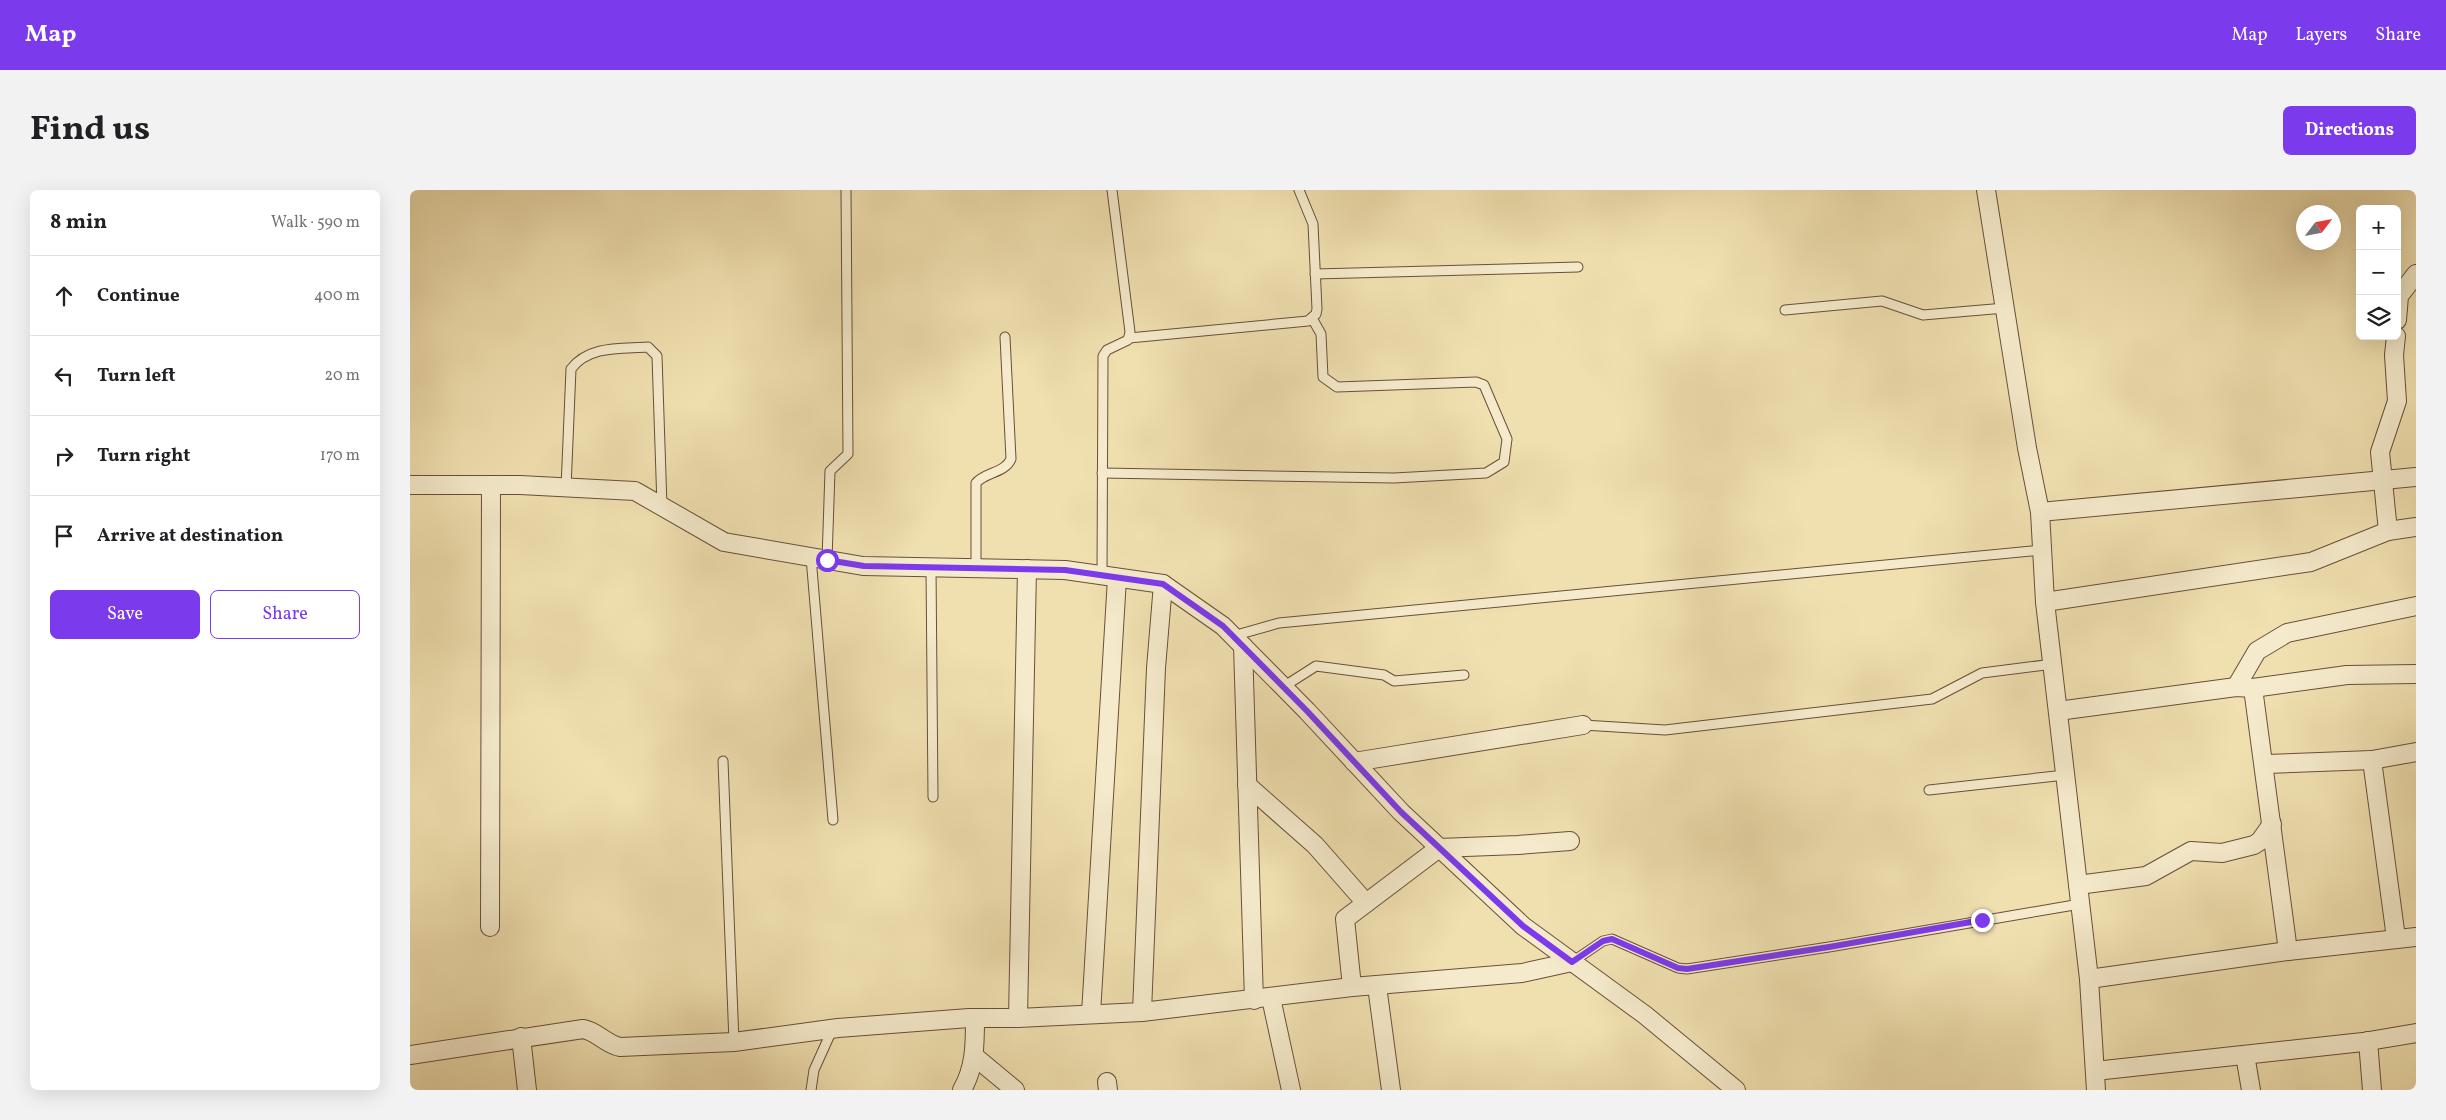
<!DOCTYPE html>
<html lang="en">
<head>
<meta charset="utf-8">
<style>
	:root { --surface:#fff; --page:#f2f2f2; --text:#202124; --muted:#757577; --line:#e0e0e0; --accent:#7c3aed }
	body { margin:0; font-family:Vollkorn,serif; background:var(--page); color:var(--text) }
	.controls { position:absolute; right:15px; top:15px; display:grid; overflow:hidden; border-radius:8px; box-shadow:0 5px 20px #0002 }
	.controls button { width:45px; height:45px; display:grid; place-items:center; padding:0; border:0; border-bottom:1px solid var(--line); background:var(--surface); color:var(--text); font:25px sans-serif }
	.compass { position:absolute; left:1886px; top:15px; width:45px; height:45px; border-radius:50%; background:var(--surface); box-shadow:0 5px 20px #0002; rotate:58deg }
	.stop { position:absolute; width:15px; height:15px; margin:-11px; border:4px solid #7c3aed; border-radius:50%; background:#fff }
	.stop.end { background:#7c3aed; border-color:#fff; box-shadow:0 1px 5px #0008 }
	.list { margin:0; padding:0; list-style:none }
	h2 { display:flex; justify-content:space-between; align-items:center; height:65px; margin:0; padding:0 20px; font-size:21px }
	h2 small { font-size:16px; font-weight:400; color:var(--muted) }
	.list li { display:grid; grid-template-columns:32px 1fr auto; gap:15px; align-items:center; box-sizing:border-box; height:80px; padding:0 20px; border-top:1px solid var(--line) }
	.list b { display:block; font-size:19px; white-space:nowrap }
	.list em { font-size:16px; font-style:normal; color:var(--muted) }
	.actions { display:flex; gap:10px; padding:15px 20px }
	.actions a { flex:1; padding:11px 0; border:1px solid var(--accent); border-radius:8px; text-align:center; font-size:18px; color:var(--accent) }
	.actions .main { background:var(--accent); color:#fff }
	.icon { flex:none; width:28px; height:28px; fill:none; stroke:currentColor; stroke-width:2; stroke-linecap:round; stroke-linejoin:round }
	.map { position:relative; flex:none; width:2006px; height:900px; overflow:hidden; border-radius:8px }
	header { display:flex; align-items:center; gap:30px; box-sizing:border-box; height:70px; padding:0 25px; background:var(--accent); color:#fff }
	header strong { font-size:24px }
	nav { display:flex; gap:28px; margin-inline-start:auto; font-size:18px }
	.intro { display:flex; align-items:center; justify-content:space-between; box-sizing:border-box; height:120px; padding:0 30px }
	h1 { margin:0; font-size:35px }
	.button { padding:12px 22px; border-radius:8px; background:var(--accent); color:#fff; font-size:18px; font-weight:700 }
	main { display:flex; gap:30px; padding:0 30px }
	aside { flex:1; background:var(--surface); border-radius:8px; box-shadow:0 5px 20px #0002 }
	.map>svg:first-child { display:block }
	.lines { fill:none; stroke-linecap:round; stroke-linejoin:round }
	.lane-casing { stroke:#694f3a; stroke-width:11 }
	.street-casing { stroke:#694f3a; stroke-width:20 }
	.lane { stroke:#f5ebcc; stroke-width:9 }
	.street { stroke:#f5ebcc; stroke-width:18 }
	.route { stroke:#7c3aed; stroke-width:6 }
</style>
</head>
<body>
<header>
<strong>Map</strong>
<nav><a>Map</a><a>Layers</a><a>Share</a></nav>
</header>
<div class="intro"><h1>Find us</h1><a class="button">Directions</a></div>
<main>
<aside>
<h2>8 min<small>Walk · 590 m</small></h2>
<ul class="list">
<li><svg class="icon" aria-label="ahead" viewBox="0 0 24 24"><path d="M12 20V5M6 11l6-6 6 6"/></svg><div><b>Continue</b></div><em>400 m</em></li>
<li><svg class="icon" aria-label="left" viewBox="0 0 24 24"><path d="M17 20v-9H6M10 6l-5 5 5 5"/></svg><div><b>Turn left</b></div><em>20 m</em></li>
<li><svg class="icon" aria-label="right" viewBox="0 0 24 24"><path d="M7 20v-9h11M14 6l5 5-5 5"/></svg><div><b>Turn right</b></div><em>170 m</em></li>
<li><svg class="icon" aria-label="arrive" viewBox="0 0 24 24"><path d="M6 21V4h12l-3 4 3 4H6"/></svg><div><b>Arrive at destination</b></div></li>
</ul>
<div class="actions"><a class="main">Save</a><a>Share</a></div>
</aside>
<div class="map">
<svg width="2006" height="900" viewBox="0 0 2006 900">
	<rect width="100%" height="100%" fill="#f0e0b0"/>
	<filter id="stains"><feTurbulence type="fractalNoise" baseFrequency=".004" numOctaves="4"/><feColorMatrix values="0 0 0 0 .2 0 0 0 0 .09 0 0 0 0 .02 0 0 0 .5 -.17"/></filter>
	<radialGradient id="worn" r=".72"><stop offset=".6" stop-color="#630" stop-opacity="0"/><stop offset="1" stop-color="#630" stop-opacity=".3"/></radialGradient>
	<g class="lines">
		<g class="lane-casing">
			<g id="lane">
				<path d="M 905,84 L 1168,77"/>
				<path d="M 1375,120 L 1472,111 L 1513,125 L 1595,118"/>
				<path d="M 719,148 L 898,131 L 906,124 L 907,119 L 903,34 L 889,0"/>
				<path d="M 692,283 L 984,288 L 1076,283 L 1094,272 L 1097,249 L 1074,195 L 1066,192 L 927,197 L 913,187 L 911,144 L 902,128"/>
				<path d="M 156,298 L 161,179 C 179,155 211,159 238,157 L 247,166 L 252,316"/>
				<path d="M 401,367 L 423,630"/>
				<path d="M 417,370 L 420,281 L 438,264 L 436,0"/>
				<path d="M 521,377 L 523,607"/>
				<path d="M 566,378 L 566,293 C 575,282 595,283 601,269 L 595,147"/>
				<path d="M 692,385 L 693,166 L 697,160 L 718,150 L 720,142 L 702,0"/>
				<path d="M 823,446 L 869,433 L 1632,360"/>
				<path d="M 873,497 L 906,476 L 974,485 L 984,491 L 1054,485"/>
				<path d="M 1173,535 L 1255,540 L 1522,509 L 1572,483 L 1643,474"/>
				<path d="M 313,571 L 324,852"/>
				<path d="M 1519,600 L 1655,585"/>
				<path d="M 1162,772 L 1193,751 L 1202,749 L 1268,778 L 1277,779 L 1419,757 L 1670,714"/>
				<path d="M 401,900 L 404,880 L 423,838"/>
			</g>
		</g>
		<g class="street-casing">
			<g id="street">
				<path d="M 1576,0 L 1617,258 L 1630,322 L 1635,412 L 1679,789 L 1686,900"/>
				<path d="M 1987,130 L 1989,106 L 2006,84"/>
				<path d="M 0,295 L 110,295 L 225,301 L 314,352 L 453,376 L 655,380 L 753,394 L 813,436 L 897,521 L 991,622 L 1113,736 L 1235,825 L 1326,900"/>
				<path d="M 1630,322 L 2006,287"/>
				<path d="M 1978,341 L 1970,262 L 1987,211 L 1984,165 L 1986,146"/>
				<path d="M 1635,412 L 1901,372 L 1978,341 L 2006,337"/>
				<path d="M 833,456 L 844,810"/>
				<path d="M 1826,497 L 1847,461 L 1877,443 L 2006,416"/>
				<path d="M 1843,498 L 1878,761"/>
				<path d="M 1648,521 L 1826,497 L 1843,498 L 1937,485 L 2006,484"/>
				<path d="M 1962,570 L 1986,748"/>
				<path d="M 944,572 L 1173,535"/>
				<path d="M 1855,574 L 1962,570 L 2006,562"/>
				<path d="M 837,595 L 905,655 L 956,713"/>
				<path d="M 1668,695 L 1736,686 L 1781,661 L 1812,663 L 1844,655 L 1850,651 L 1862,634"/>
				<path d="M 80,737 L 81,295"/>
				<path d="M 1679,789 L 1878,761 L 2006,747"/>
				<path d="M 967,796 L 981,900"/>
				<path d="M 942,797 L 935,729 L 1029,658 L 1108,655 L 1160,651"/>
				<path d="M 861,808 L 881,900"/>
				<path d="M 732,822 L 746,478 L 753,394"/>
				<path d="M 681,824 L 707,388"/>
				<path d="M 608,828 L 617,379"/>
				<path d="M 111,847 L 117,900"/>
				<path d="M 1958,851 L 1962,900"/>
				<path d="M 0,865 L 173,839 C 187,841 195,854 210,857 L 324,852 L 428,838 L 559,828 L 608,828 L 732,822 L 942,797 L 1112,783 L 1162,772"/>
				<path d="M 1835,865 L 1841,900"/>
				<path d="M 564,866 L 605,900"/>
				<path d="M 1685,881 L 1953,852 L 2006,843"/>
				<path d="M 697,892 L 698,900"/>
				<path d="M 552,900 C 565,877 565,855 565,828"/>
			</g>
		</g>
		<use href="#lane" class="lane"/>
		<use href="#street" class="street"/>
	</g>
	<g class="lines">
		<path class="route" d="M 417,370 L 454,376 L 655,380 L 753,394 L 813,436 L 897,521 L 991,622 L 1113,736 L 1162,772 L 1193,751 L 1202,749 L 1268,778 L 1277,779 L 1419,757 L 1572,730"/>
	</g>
	<rect width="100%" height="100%" filter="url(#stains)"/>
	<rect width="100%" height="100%" fill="url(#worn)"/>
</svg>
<div class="controls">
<button>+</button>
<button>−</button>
<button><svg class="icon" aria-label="layers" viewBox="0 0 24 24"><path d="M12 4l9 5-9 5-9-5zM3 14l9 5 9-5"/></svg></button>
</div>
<svg class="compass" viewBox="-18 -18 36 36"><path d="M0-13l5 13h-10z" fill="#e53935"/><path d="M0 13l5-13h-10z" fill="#757577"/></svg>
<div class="stop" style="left:417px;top:370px"></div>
<div class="stop end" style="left:1572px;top:730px"></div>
</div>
</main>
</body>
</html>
